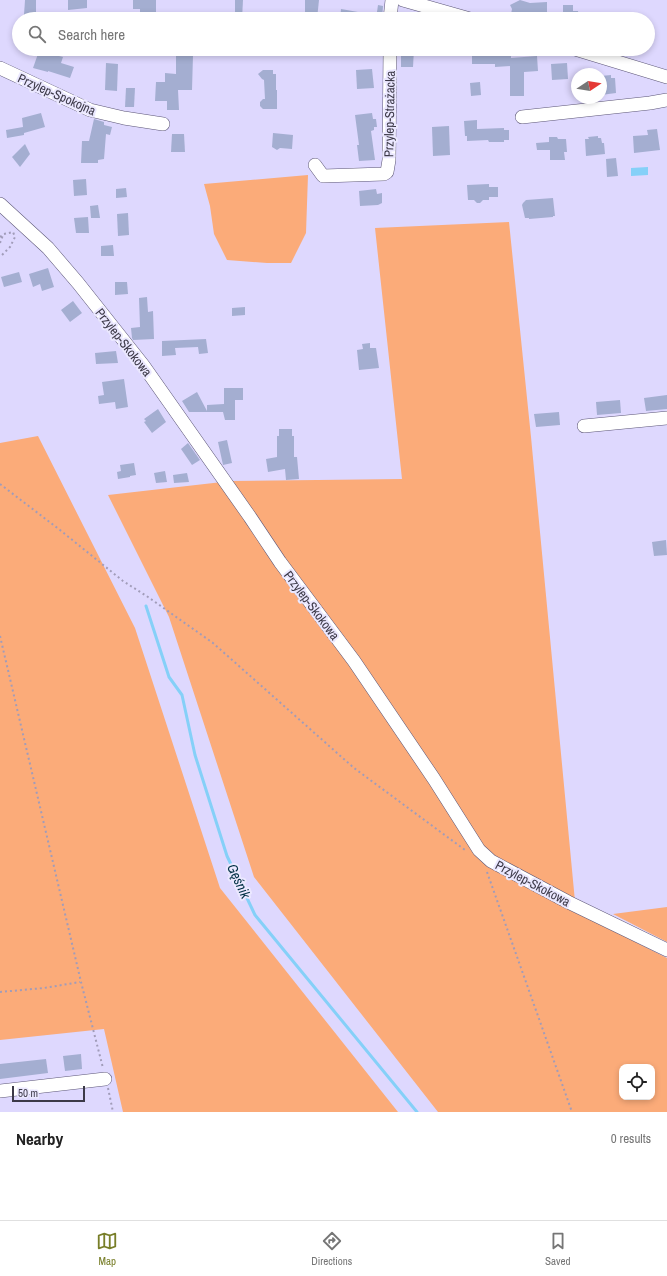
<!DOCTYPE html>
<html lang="en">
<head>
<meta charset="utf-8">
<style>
	:root { --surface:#fff; --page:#f2f2f2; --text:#222; --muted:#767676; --line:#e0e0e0; --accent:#787e28 }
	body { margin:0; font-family:"Archivo Narrow",sans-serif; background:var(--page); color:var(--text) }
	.controls { position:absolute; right:12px; bottom:12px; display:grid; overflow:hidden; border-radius:8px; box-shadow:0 2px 6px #0003 }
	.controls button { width:36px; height:36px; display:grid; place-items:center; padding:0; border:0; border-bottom:1px solid var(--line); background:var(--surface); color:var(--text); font:20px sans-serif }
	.compass { position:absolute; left:571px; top:68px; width:36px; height:36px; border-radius:50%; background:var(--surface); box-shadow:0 2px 6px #0003; rotate:78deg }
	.scale { position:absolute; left:12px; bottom:10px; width:73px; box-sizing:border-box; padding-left:4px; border:2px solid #3c3948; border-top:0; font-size:11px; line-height:14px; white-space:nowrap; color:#3c3948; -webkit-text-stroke:3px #ebe8ff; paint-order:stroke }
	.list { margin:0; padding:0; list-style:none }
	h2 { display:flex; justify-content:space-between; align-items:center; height:52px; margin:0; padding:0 16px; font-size:17px }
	h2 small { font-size:13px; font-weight:400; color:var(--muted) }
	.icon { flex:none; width:22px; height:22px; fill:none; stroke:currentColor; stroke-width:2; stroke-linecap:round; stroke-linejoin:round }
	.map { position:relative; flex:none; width:667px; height:1112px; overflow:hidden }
	.search { position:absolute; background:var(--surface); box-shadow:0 2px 6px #0003; left:12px; right:12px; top:12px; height:44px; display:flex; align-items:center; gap:10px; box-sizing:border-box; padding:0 14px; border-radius:22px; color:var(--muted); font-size:15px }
	.sheet { height:108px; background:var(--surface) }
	nav { display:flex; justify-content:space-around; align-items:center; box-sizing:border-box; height:56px; border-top:1px solid var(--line); background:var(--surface); font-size:11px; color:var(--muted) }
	nav a { display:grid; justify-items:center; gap:2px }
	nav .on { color:var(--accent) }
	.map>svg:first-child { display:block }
	.green { fill:#fbab79; fill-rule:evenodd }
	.water { fill:#85d0f8 }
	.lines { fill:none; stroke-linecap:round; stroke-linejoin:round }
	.stream { stroke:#85d0f8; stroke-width:3 }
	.building { fill:#a4aed1 }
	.minor-casing { stroke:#5c5677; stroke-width:14 }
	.path { stroke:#a19cb9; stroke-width:2; stroke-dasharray:2 3; stroke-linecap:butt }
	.minor { stroke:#fff; stroke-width:13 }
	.labels { text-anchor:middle; stroke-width:4; stroke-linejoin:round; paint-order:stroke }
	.street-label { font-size:13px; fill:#3c3948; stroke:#ebe8ff }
	.water-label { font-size:14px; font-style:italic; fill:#023145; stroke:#ebe8ff }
</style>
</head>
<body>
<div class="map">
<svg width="667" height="1112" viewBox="0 0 667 1112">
	<rect width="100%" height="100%" fill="#ded8fe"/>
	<g class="green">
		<path d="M 308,175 L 306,233 L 291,263 L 267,263 L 227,260 L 214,234 L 210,206 L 204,184 Z"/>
		<path d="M 509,222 L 531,437 L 576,912 L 667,958 L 667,1112 L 438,1112 L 254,877 L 169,617 L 108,495 L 231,481 L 402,479 L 375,228 ZM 622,1067 L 652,1067 L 652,1097 L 622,1097 Z"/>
		<path d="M 38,436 L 135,628 L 220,888 L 398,1112 L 123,1112 L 104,1029 L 0,1040 L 0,443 Z"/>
		<path d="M 667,907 L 667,942 L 613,914 Z"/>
	</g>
	<path class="water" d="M 648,167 L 648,175 L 631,176 L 631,168 Z"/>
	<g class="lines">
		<path class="stream" d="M 146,606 L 169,677 L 182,695 L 195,755 L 227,856 L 255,915 L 417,1112"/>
	</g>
	<g class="building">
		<path d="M 25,0 L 36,0 L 36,15 L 24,15 Z"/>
		<path d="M 68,0 L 87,0 L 87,8 L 68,10 Z"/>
		<path d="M 133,0 L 156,0 L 156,19 L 140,19 L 140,9 L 133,9 Z"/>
		<path d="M 235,0 L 243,0 L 242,19 L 235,19 Z"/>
		<path d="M 305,0 L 319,0 L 317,19 L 305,19 Z"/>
		<path d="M 520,0 L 530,3 L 547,2 L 547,17 L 526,18 L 511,14 L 512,9 L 510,5 Z"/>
		<path d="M 378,5 L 383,6 L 382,19 L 376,19 Z"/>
		<path d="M 563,5 L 573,5 L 573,11 L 578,11 L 579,19 L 557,19 L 563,13 Z"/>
		<path d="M 341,9 L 358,12 L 356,19 L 340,19 Z"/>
		<path d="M 401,49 L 414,49 L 413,67 L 401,67 Z"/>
		<path d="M 472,49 L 485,49 L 485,50 L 511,50 L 511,58 L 537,56 L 538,71 L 524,72 L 524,96 L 510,96 L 510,66 L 495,67 L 495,64 L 472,64 Z"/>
		<path d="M 39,51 L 63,57 L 61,63 L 74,67 L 70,78 L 48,71 L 48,72 L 33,68 Z"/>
		<path d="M 176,54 L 193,55 L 192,90 L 178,90 L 179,110 L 167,110 L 167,101 L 155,101 L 156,82 L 165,82 L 165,73 L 176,74 Z"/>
		<path d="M 106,63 L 118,64 L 117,91 L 105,90 Z"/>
		<path d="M 567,63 L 568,79 L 552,80 L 551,64 Z"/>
		<path d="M 372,69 L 374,88 L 357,89 L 356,70 Z"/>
		<path d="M 263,70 L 273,70 L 273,74 L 276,74 L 276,90 L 277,90 L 277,109 L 263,109 L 260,106 L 260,102 L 263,99 L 265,99 L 264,80 L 262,79 L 258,74 Z"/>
		<path d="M 611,75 L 611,78 L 615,78 L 616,93 L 601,95 L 601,76 Z"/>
		<path d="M 480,82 L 481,95 L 471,96 L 470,83 Z"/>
		<path d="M 126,88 L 135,88 L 134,107 L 125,107 Z"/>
		<path d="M 41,113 L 45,127 L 24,133 L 24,135 L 7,138 L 6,130 L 23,127 L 22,118 Z"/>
		<path d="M 372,113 L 373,119 L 376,119 L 377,127 L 374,127 L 374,130 L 371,131 L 375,160 L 359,161 L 357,145 L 359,145 L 355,115 Z"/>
		<path d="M 94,119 L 104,122 L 104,125 L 112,127 L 110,135 L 106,134 L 104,159 L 98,160 L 98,163 L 81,163 L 82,141 L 89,141 Z"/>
		<path d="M 477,120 L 477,129 L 504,128 L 504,130 L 509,130 L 509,140 L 504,140 L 504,142 L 489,142 L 488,140 L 467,141 L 467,136 L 465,136 L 464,121 Z"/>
		<path d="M 449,126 L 450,155 L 433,156 L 432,127 Z"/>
		<path d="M 657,129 L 660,150 L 634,153 L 633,136 L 648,135 L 647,130 Z"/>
		<path d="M 273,133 L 293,135 L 292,149 L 280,148 L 277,150 L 272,147 Z"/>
		<path d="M 172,134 L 184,134 L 185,152 L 171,152 Z"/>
		<path d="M 598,136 L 598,138 L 601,138 L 602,143 L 604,143 L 605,154 L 586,156 L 585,139 L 589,139 L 588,137 Z"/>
		<path d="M 549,137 L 557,137 L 558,139 L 566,139 L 567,152 L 564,152 L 565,160 L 550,160 L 550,150 L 537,150 L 536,143 L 549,142 Z"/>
		<path d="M 25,144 L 30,154 L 20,167 L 12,157 Z"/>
		<path d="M 616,158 L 618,176 L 607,177 L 606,159 Z"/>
		<path d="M 86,179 L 87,195 L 74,196 L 73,180 Z"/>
		<path d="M 489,184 L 489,187 L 498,187 L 498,197 L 489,197 L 489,200 L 483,200 L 480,203 L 477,203 L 474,200 L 468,200 L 467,185 Z"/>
		<path d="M 126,188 L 127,197 L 116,198 L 116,189 Z"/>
		<path d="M 376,189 L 377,194 L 382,193 L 382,203 L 378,205 L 360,206 L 359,191 Z"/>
		<path d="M 553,198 L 555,216 L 553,216 L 553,217 L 529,219 L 529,218 L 525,218 L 522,205 L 523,203 L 526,200 Z"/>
		<path d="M 98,205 L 100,218 L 91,218 L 90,206 Z"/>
		<path d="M 128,213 L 129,235 L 118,236 L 117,214 Z"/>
		<path d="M 88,217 L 89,233 L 76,233 L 74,218 Z"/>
		<path d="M 113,245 L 114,256 L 101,256 L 101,246 Z"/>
		<path d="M 48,268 L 54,287 L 42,291 L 40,284 L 33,287 L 29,274 Z"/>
		<path d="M 19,272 L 22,282 L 4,287 L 1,277 Z"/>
		<path d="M 115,282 L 127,282 L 128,294 L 115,295 Z"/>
		<path d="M 147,297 L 148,312 L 153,311 L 154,339 L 133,340 L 132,338 L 131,328 L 140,327 L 139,298 Z"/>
		<path d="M 73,301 L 82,313 L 70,322 L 61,310 Z"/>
		<path d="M 245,307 L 245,315 L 232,316 L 232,308 Z"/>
		<path d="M 206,339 L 208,353 L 199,354 L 198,347 L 175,348 L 176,355 L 162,356 L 162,341 Z"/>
		<path d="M 370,343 L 370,348 L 376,348 L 379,368 L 359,370 L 357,350 L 363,349 L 362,344 Z"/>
		<path d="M 116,351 L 118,363 L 96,364 L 95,353 Z"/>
		<path d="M 124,379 L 128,407 L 116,409 L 115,402 L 99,404 L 98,396 L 104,395 L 102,382 Z"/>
		<path d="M 224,388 L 243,388 L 243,400 L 235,400 L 235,420 L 225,420 L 223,412 L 189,412 L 182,401 L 197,392 L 207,411 L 207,405 L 224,404 Z"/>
		<path d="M 667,395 L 667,409 L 646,411 L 644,398 Z"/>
		<path d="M 620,400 L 621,413 L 597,415 L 596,402 Z"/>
		<path d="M 158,409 L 166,422 L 152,433 L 144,422 L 146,421 L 144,419 Z"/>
		<path d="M 559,412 L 560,425 L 536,427 L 534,414 Z"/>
		<path d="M 279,429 L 292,429 L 292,436 L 294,436 L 294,457 L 297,457 L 299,479 L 286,480 L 285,469 L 268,472 L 266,459 L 277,457 L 277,436 L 279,436 Z"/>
		<path d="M 227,440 L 232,463 L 223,465 L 218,442 Z"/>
		<path d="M 188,443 L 200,460 L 192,465 L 181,449 Z"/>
		<path d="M 134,463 L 136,475 L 130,476 L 130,477 L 118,479 L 117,472 L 121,471 L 120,465 Z"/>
		<path d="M 165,471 L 167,482 L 156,483 L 154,473 Z"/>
		<path d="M 187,473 L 189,482 L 174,483 L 173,475 Z"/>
		<path d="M 666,540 L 667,555 L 654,556 L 652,542 Z"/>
		<path d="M 81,1054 L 82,1069 L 65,1071 L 63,1056 Z"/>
		<path d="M 46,1059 L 48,1073 L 0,1079 L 0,1064 Z"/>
	</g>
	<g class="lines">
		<g class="minor-casing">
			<g id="minor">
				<path d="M 403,0 L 470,19"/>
				<path d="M 390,19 L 392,0"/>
				<path d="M 575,49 L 667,77"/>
				<path d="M 0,68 L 90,110 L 124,118 L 163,124"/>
				<path d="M 522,117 L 650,103 L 667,100"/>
				<path d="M 315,165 L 323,176 L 384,174 L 387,172 L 389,160 L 390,49"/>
				<path d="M 0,204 L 48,248 L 78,283 L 143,365 L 250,517 L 280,562 L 354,661 L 434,779 L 479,850 L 491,861 L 568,902 L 667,950"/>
				<path d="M 584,426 L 667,418"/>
				<path d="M 0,1091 L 105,1079"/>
			</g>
		</g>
		<g class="path">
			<path d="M 0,237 L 4,234 L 13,232 L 15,237 L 10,247 L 0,257"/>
			<path d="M 0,243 L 3,235"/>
			<path d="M 0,484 L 60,530 L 123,581 L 148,597 L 213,643 L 354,768 L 465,850"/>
			<path d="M 0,636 L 81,982 L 103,1068"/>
			<path d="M 487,872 L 572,1112"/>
			<path d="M 0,992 L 44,988 L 80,982"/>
			<path d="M 108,1088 L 113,1112"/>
		</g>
		<use href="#minor" class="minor"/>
	</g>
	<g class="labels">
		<g class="street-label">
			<text transform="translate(57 94) rotate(24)" y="5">Przylep-Spokojna</text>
			<text transform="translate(389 114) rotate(-89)" y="5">Przylep-Strażacka</text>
			<text transform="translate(124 342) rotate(52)" y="5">Przylep-Skokowa</text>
			<text transform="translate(312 605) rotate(53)" y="5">Przylep-Skokowa</text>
			<text transform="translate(533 883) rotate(28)" y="5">Przylep-Skokowa</text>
		</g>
		<g class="water-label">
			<text transform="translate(239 881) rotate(65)" y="5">Gęśnik</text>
		</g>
	</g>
</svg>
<div class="controls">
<button><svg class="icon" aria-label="locate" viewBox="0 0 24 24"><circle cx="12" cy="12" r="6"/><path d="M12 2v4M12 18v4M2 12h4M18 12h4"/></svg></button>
</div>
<svg class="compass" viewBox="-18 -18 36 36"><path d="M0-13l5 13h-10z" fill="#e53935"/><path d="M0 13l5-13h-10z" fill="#767676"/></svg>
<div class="scale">50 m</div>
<div class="search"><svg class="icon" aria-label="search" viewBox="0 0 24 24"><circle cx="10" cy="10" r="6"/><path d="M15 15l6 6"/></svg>Search here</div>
</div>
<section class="sheet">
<h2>Nearby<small>0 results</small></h2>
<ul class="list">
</ul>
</section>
<nav>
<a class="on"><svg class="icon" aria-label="map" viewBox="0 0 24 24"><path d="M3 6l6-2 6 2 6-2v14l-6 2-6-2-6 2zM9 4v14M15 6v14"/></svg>Map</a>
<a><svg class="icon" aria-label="directions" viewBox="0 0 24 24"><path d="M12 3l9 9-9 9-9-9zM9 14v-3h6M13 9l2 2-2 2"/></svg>Directions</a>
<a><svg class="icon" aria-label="saved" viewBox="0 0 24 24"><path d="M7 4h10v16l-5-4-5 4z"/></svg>Saved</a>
</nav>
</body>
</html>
